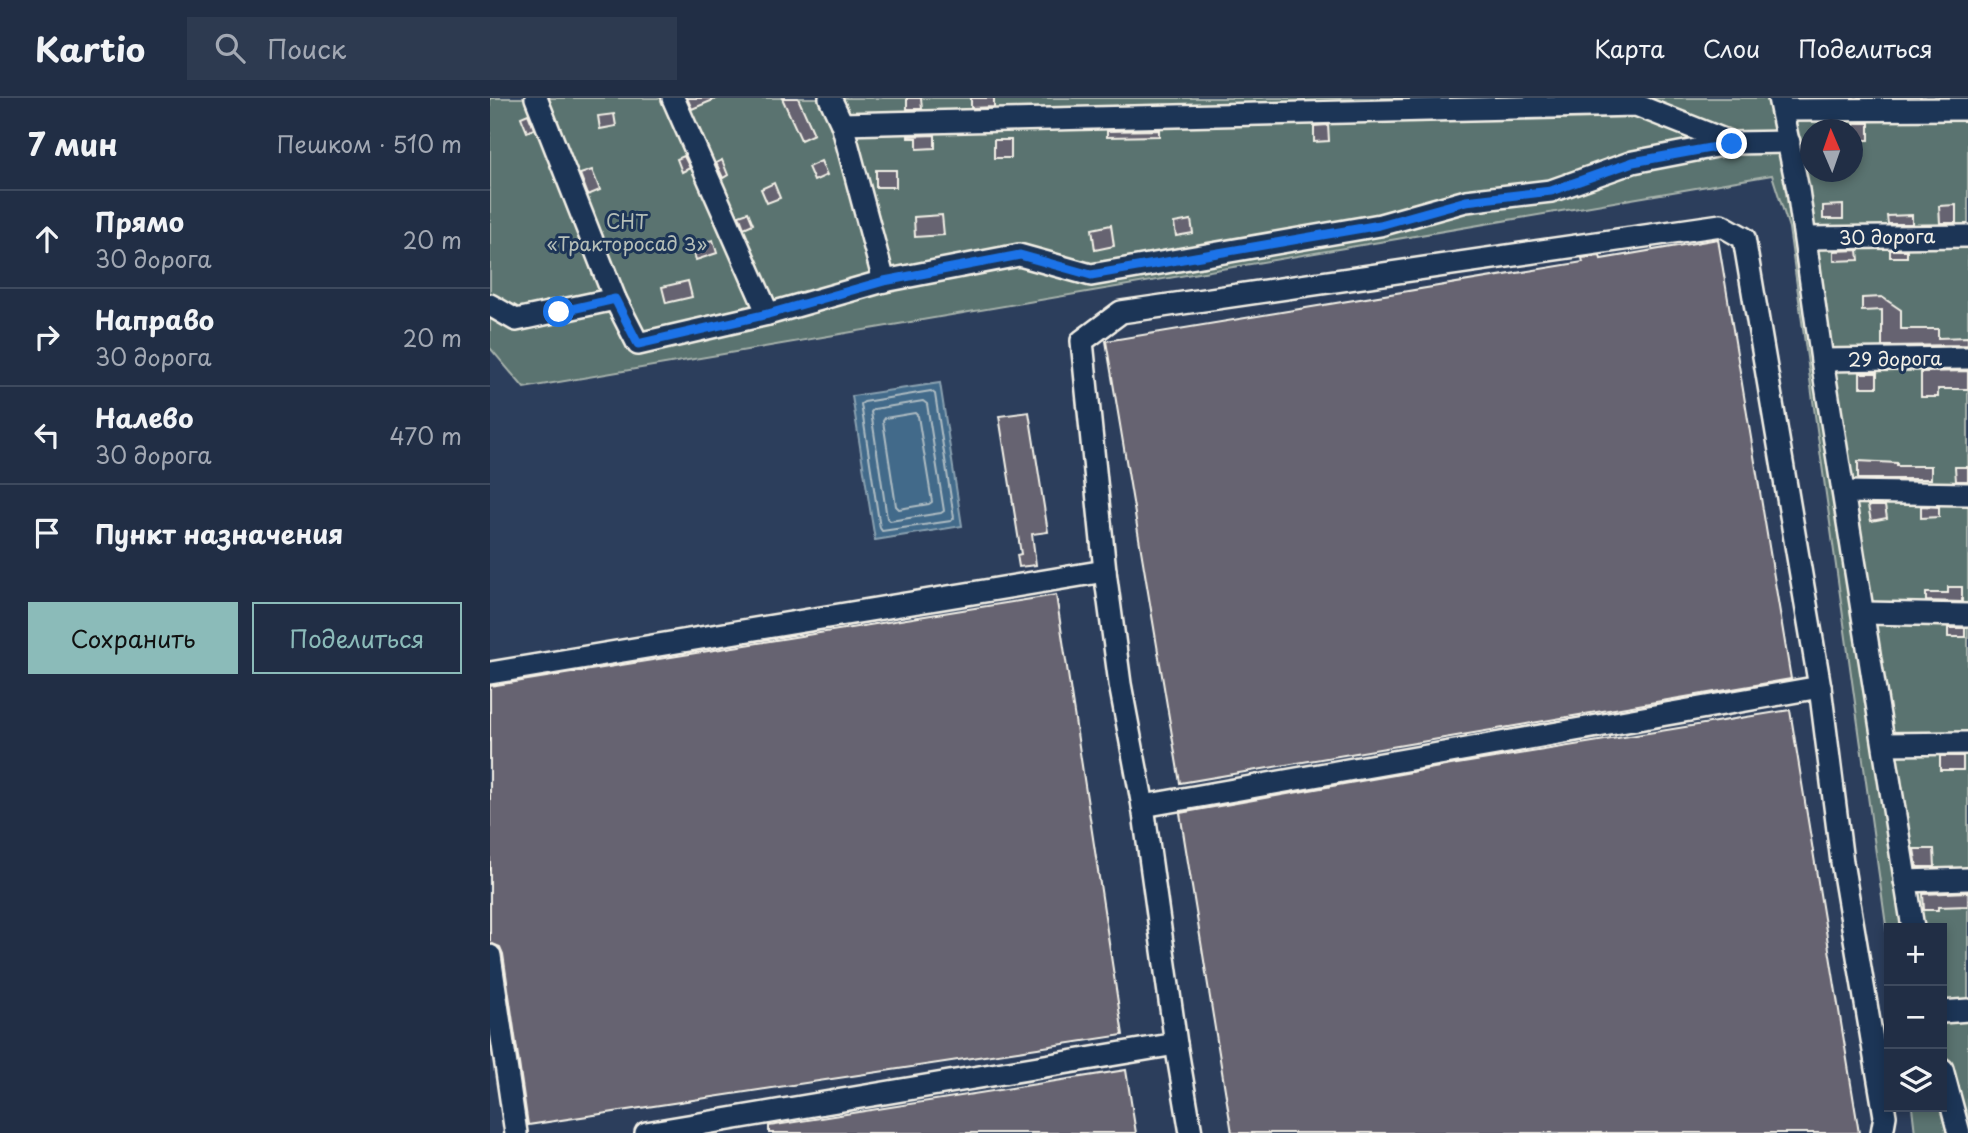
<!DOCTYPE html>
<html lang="ru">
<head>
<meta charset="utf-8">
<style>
	:root { --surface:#212e45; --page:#2d3a50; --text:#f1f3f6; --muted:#a2a8b3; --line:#3e4a5e; --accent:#8bbbb9 }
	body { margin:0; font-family:"Playpen Sans",sans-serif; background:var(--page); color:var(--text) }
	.controls { position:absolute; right:21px; bottom:21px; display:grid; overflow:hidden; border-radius:0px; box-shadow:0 4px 10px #0003 }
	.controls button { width:63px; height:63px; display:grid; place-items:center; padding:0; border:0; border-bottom:2px solid var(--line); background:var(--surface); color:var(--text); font:35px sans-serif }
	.compass { position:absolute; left:1310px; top:21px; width:63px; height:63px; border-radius:50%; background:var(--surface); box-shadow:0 4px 10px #0003; rotate:358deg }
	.stop { position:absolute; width:21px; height:21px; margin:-16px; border:5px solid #1a73e8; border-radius:50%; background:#fff }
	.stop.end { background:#1a73e8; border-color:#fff; box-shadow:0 2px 7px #0008 }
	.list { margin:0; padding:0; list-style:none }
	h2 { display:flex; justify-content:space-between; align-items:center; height:91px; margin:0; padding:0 28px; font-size:30px }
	h2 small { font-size:23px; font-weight:400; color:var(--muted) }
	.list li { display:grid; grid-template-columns:46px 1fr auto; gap:21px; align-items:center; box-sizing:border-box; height:98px; padding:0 28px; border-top:2px solid var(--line) }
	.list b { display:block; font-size:26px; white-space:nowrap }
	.list p { margin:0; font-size:23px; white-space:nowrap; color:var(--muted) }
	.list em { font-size:23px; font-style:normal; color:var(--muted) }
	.actions { display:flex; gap:14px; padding:21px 28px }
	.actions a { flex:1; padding:16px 0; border:2px solid var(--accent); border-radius:0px; text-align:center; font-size:24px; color:var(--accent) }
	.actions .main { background:var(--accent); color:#111 }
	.icon { flex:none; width:38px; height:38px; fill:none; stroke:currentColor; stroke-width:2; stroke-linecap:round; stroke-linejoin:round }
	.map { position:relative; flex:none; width:1478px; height:1035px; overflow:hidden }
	header { display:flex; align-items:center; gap:42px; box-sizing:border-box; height:98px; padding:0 35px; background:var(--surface); border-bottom:2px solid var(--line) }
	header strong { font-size:33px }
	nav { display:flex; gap:38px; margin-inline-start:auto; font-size:24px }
	.search { width:490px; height:63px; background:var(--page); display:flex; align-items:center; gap:18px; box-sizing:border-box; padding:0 24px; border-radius:0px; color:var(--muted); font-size:26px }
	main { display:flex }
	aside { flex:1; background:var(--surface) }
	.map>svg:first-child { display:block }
	.green { fill:#5a736f; stroke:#a7b2ac; stroke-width:2; fill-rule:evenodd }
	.water { fill:#436b8a; stroke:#8aa1b0; stroke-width:2 }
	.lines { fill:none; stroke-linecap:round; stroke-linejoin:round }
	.shore { stroke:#adbbc2; stroke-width:2 }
	.building { fill:#666471; stroke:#f4f1e8; stroke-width:2 }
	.minor-casing { stroke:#f4f1e8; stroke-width:26 }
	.minor { stroke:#1d3557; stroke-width:21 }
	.route { stroke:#1a73e8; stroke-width:9 }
	.labels { text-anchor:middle; stroke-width:6; stroke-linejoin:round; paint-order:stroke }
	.park-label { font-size:19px; fill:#b6bfb8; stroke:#1d3557 }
	.street-label { font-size:19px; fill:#f4f1e8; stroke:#1d3557 }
</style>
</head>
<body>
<header>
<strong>Kartio</strong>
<div class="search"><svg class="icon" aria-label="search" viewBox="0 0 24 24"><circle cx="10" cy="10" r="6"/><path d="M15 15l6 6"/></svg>Поиск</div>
<nav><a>Карта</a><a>Слои</a><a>Поделиться</a></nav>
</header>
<main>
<aside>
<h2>7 мин<small>Пешком · 510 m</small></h2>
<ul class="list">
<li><svg class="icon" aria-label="ahead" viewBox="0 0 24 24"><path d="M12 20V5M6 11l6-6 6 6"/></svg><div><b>Прямо</b><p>30 дорога</p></div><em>20 m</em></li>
<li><svg class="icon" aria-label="right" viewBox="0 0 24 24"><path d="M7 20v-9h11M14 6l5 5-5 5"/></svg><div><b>Направо</b><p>30 дорога</p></div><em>20 m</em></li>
<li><svg class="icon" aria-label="left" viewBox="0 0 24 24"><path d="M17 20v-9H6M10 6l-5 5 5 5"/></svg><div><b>Налево</b><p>30 дорога</p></div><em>470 m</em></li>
<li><svg class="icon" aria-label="arrive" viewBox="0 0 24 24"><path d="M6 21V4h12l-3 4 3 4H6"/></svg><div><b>Пункт назначения</b></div></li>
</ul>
<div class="actions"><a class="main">Сохранить</a><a>Поделиться</a></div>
</aside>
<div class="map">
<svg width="1478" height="1035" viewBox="0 0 1478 1035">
	<rect width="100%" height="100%" fill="#2c3e5c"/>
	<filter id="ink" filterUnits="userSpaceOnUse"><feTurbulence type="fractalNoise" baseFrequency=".0143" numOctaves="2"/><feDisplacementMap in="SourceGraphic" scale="14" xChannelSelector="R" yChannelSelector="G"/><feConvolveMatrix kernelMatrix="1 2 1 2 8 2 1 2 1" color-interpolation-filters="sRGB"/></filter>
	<g filter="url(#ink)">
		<path class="green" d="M 0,0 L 1478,0 L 1478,1035 L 1425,1035 L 1422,1009 L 1452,1009 L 1452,830 L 1399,830 L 1399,849 L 1299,130 L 1282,77 L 34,290 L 0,250 ZM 1321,32 L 1363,32 L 1363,74 L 1321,74 Z"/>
		<path class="water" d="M 450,285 L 472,428 L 385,442 L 362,298 Z"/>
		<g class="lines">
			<g class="shore">
				<path d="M 441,293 L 445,296 L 464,420 L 461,423 L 392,433 L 390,430 L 371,306 L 374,304 Z"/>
				<path d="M 433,303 L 437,306 L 454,413 L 451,415 L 400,423 L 397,420 L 381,314 L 384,311 Z"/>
				<path d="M 425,315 L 428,318 L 442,404 L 439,406 L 409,411 L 406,408 L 393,323 L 395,320 Z"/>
			</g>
		</g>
		<g class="building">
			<path d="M 197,0 L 228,0 L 202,11 Z"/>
			<path d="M 292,0 L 308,0 L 324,36 L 311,42 Z"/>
			<path d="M 417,0 L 431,0 L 432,11 L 417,11 Z"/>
			<path d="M 481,0 L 504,0 L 504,9 L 481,10 Z"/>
			<path d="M 38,16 L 44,31 L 37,34 L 31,19 Z"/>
			<path d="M 124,16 L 126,28 L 110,31 L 108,18 Z"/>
			<rect x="1364" y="25" width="15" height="17"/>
			<path d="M 838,27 L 839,43 L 824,44 L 824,28 Z"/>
			<path d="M 669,32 L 669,38 L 617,39 L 617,33 Z"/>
			<path d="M 445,37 L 445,50 L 427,51 L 427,40 L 418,40 L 418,38 Z"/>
			<rect x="504" y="42" width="17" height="18"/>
			<path d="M 194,58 L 200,70 L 192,74 L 187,61 Z"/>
			<path d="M 232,62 L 238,77 L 233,80 L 226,65 Z"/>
			<path d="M 331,63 L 337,77 L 324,83 L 318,69 Z"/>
			<path d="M 102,72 L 110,92 L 98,97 L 90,76 Z"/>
			<rect x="386" y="72" width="20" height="17"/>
			<path d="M 284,85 L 290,100 L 277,105 L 271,91 Z"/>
			<path d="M 1353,107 L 1353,121 L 1333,121 L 1333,108 Z"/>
			<path d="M 1466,107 L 1466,125 L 1450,125 L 1449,108 Z"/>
			<path d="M 258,114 L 263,126 L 254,130 L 249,117 Z"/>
			<path d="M 452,117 L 454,137 L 425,139 L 424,119 Z"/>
			<path d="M 1422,117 L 1422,126 L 1398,126 L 1397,118 Z"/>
			<path d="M 701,122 L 703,135 L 686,138 L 684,125 Z"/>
			<path d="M 621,127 L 624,148 L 605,152 L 602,131 Z"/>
			<path d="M 1228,141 L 1301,581 L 690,685 L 616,243 L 1093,164 L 1092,160 L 1110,158 L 1111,161 Z"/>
			<path d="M 223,142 L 227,155 L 206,162 L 202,148 Z"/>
			<path d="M 1368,152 L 1369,162 L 1344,163 L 1344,153 Z"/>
			<rect x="1400" y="152" width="17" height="7"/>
			<path d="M 198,183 L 202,199 L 176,205 L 172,189 Z"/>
			<path d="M 1392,199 L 1411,212 L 1411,231 L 1448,231 L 1448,240 L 1478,239 L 1478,247 L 1392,248 L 1392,212 L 1372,213 L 1372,200 Z"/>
			<path d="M 1478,273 L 1478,291 L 1448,291 L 1448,299 L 1431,299 L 1431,274 Z"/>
			<rect x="1370" y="275" width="17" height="14"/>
			<path d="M 539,314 L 558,434 L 542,436 L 546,467 L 529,469 L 527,457 L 531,456 L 509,318 Z"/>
			<path d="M 1368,363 L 1407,365 L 1407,368 L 1441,368 L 1441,381 L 1368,381 Z"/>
			<path d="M 1465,369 L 1478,369 L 1478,383 L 1466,383 Z"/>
			<path d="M 1378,408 L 1395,408 L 1397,420 L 1381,423 Z"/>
			<path d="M 1431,408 L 1449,409 L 1449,419 L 1431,420 Z"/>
			<path d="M 1458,489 L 1472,489 L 1472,504 L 1436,503 L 1436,495 L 1458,495 Z"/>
			<path d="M 566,497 L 633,937 L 38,1027 L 13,856 L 10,849 L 0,845 L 0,588 Z"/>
			<rect x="1458" y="530" width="17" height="9"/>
			<path d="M 1300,612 L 1369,1035 L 742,1035 L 690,715 L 961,667 Z"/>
			<rect x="1450" y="658" width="23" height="14"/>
			<path d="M 1424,751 L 1444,751 L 1445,769 L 1427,769 Z"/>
			<path d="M 1478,794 L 1478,808 L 1448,809 L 1448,812 L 1434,812 L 1433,796 Z"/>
			<path d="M 636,972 L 646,1035 L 279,1035 L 279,1028 Z"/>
		</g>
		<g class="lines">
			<g class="minor-casing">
				<g id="minor">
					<path d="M 46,0 L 125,201"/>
					<path d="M 183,0 L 278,216"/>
					<path d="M 340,0 L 352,26 L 394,183"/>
					<path d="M 1289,0 L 1308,92 L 1332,262 L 1423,830"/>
					<path d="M 1292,12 L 1478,11"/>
					<path d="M 352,26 L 1146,7 L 1242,45 L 1299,44"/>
					<path d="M 1316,140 L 1478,138"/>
					<path d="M 0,207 L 26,222 L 125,201 L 148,246 L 278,216 L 394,183 L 529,157 L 601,177 L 890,127 L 976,103 L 1061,93 L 1143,64 L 1242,45"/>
					<path d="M 1332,262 L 1478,260"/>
					<path d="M 1355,394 L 1478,396"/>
					<path d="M 1374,515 L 1478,517"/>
					<path d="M 0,575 L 615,473"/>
					<path d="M 1395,646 L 1478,645"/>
					<path d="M 653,708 L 1330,589"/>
					<path d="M 1415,783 L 1478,781"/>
					<path d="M 0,858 L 26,1035"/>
					<path d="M 1452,914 L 1478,912"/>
					<path d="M 1452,971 L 1469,1035"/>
					<path d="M 156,1035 L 686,946"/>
					<path d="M 701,1035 L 686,946 L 653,708 L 630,586 L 615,473 L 592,243 L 631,214 L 1231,127 L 1254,140 L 1330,589 L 1352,764 L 1395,1018 L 1392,1035"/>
				</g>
			</g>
			<use href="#minor" class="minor"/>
		</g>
	</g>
	<g class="lines" filter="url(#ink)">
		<path class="route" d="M 69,214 L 125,201 L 148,246 L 278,216 L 394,183 L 530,157 L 601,177 L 890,127 L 976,103 L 1061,93 L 1143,64 L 1242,46"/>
	</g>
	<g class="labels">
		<g class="park-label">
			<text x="137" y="131">СНТ<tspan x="137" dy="22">«Тракторосад 3»</tspan></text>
		</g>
		<g class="street-label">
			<text transform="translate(1397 139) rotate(-1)" y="7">30 дорога</text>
			<text transform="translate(1405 261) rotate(-1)" y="7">29 дорога</text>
		</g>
	</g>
</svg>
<div class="controls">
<button>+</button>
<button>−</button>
<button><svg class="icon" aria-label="layers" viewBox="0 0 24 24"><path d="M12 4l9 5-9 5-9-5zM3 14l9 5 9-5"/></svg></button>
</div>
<svg class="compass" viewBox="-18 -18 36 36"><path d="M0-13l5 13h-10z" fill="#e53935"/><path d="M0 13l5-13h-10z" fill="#a2a8b3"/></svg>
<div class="stop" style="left:69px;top:214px"></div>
<div class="stop end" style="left:1242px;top:46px"></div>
</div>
</main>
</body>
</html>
